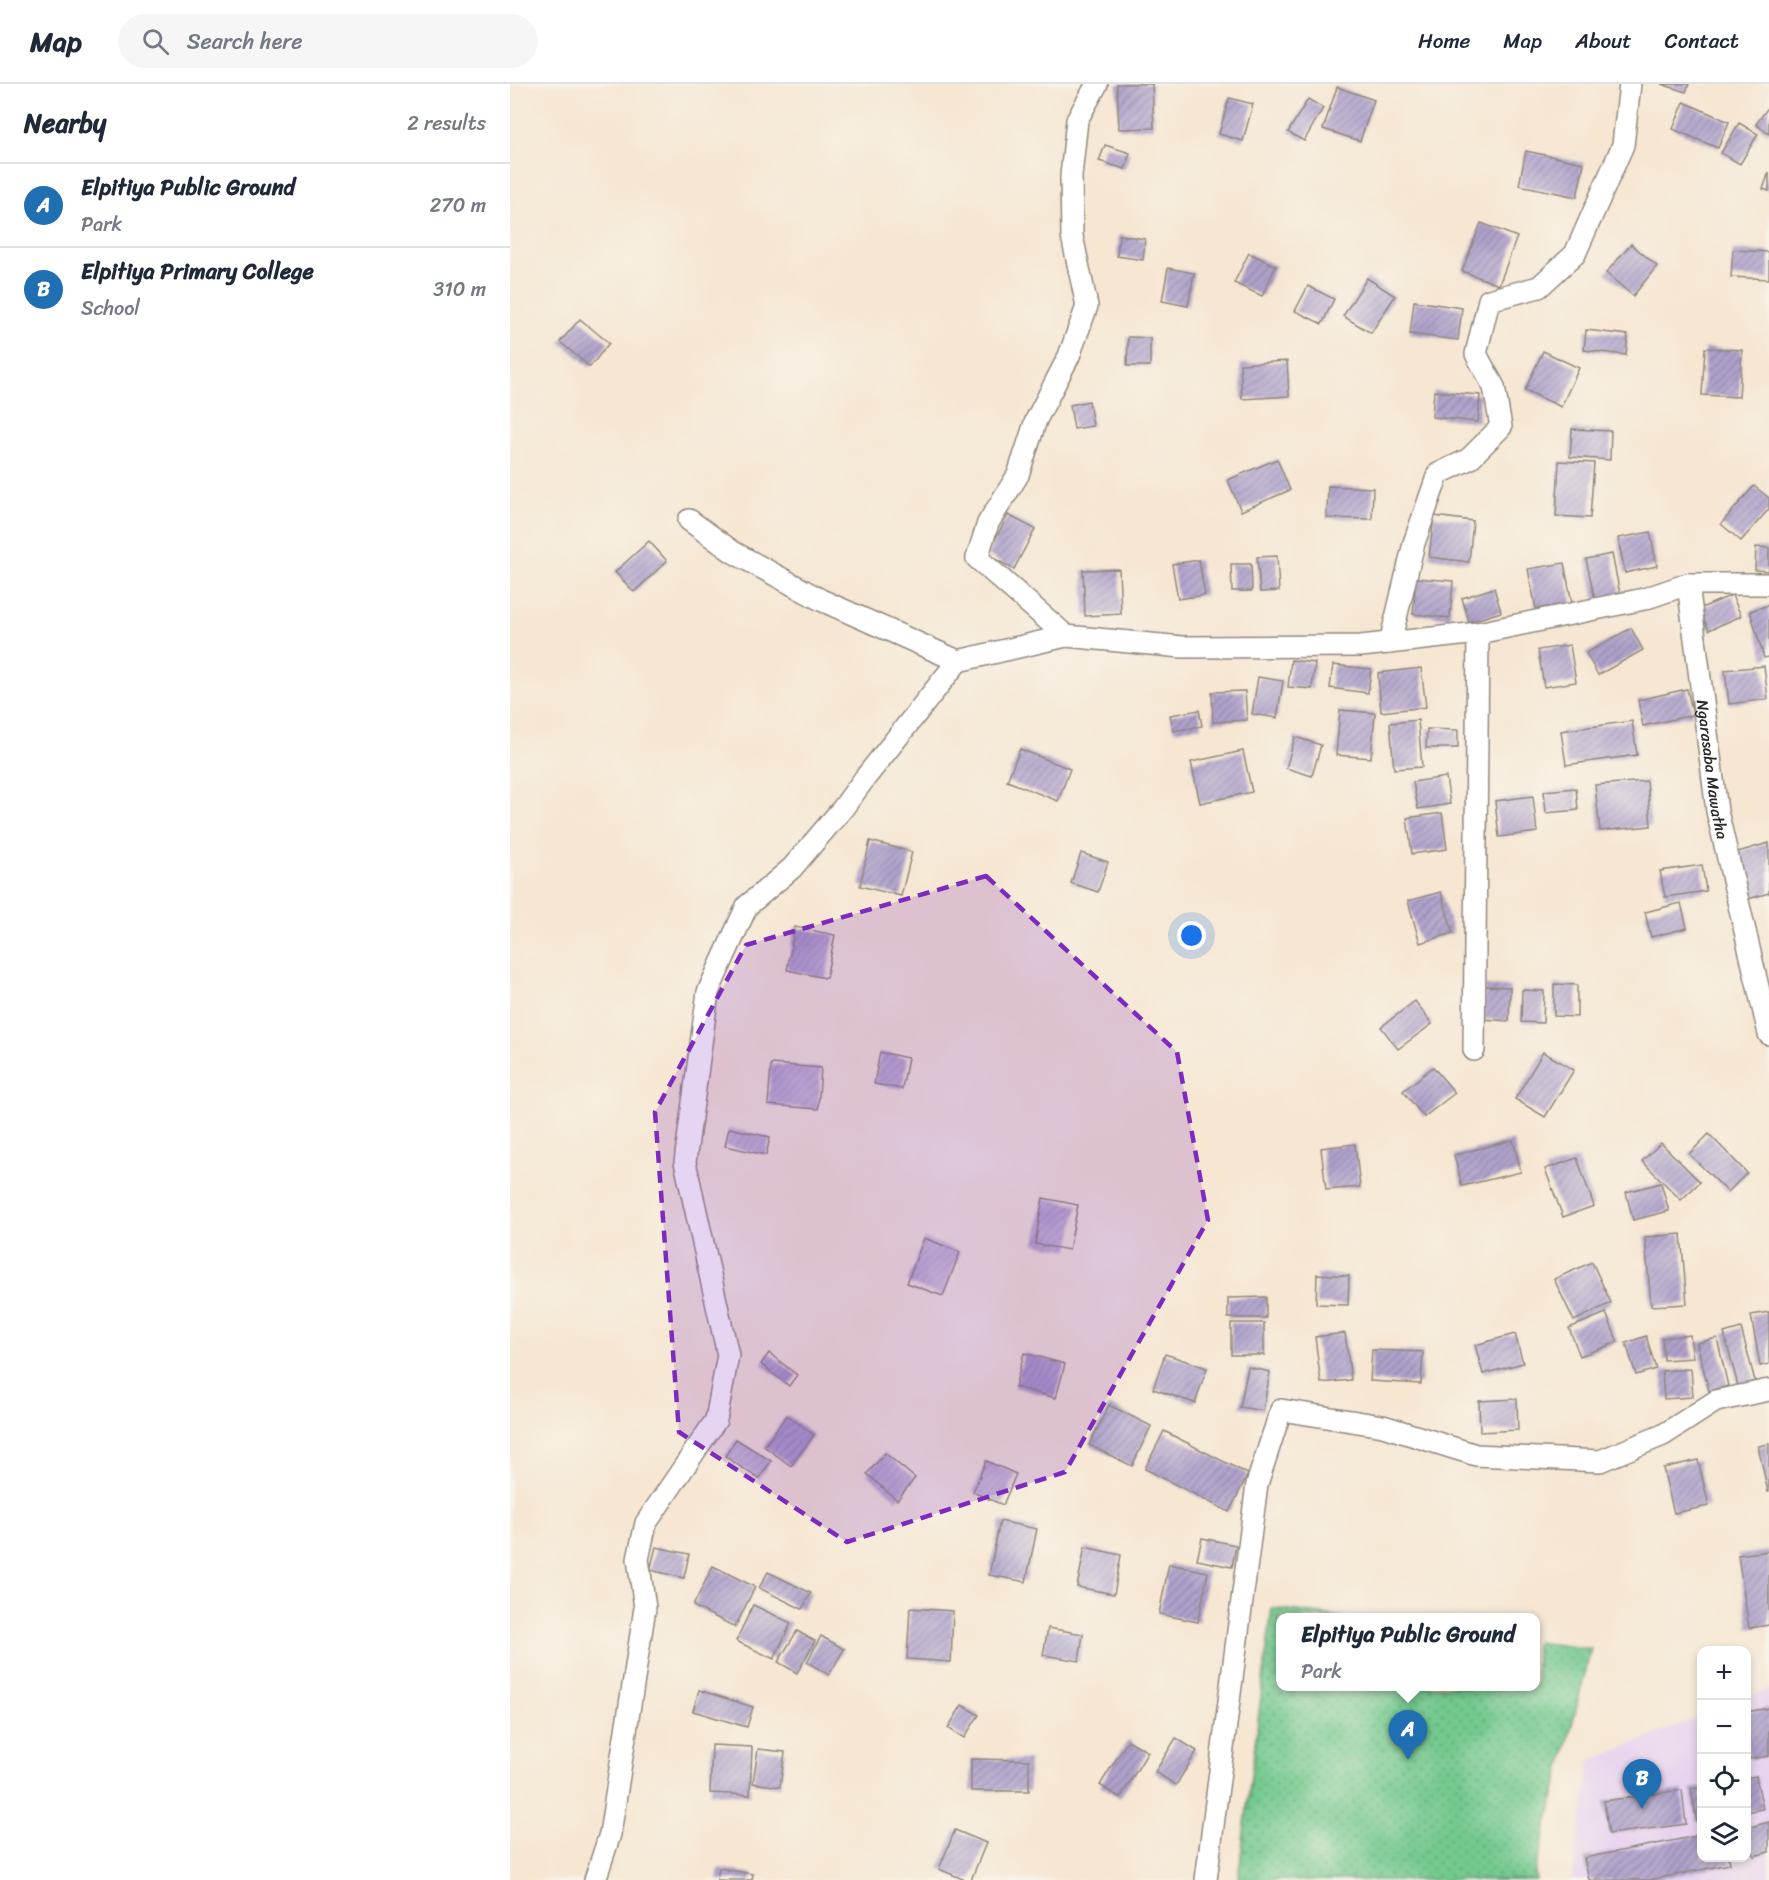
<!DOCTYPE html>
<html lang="en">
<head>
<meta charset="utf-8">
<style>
	:root { --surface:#fff; --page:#f6f6f7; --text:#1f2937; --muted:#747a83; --line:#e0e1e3; --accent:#1f6fb2 }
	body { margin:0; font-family:Sriracha,sans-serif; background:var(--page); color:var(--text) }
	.controls { position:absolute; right:18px; bottom:18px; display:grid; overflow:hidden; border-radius:12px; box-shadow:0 3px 9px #0003 }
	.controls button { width:54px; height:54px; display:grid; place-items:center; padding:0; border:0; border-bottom:2px solid var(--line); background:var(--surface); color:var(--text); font:30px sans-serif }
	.you { position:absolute; left:682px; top:852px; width:21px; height:21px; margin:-15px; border:4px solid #fff; border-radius:50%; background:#1a73e8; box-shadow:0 0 0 9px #1a73e833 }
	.badge { display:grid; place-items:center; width:39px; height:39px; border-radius:50%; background:var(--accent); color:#fff; font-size:20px; font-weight:700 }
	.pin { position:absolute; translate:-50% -50px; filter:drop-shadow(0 2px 3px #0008) }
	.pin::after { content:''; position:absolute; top:32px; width:21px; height:18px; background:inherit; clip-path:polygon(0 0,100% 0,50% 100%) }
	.popup { position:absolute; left:766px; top:1529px; width:264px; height:78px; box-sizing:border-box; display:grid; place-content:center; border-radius:12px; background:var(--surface); filter:drop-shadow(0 2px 4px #0005); font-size:20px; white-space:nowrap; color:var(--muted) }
	.popup b { font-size:22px; color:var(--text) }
	.popup::after { content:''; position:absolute; left:50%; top:100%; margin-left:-12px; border:12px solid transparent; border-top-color:var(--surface) }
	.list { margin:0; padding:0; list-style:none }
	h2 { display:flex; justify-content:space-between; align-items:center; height:78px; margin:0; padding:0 24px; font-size:26px }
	h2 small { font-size:20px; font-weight:400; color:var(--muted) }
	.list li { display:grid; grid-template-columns:39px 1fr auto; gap:18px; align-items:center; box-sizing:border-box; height:84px; padding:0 24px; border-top:2px solid var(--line) }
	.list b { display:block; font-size:22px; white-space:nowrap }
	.list p { margin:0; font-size:20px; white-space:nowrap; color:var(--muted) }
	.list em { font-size:20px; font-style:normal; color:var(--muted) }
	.icon { flex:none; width:33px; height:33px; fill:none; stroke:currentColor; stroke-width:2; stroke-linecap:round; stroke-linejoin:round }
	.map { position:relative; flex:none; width:1259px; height:1796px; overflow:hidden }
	header { display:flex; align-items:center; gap:36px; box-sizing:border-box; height:84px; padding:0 30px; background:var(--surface); border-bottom:2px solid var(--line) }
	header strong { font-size:28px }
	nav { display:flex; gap:33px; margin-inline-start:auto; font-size:21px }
	.search { width:420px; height:54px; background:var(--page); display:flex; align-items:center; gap:15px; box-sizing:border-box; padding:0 21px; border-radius:33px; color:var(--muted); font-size:22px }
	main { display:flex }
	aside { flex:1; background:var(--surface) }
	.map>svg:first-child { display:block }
	.built { fill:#e7d2ef }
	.park { fill:url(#park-dots); stroke:#4f7a5c; stroke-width:1.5 }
	.building { fill:url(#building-hatch) }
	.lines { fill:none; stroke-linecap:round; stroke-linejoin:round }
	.minor-casing { stroke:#90887e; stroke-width:24 }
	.minor { stroke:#fff; stroke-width:21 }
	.marked { fill:#7b2cbf; fill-opacity:0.2; stroke:#7b2cbf; stroke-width:4.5; stroke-dasharray:12 8; stroke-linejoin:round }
	.labels { text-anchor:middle; stroke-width:4.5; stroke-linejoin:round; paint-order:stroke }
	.street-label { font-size:16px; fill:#2b2b2b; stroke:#f7f3e8 }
</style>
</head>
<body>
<header>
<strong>Map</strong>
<div class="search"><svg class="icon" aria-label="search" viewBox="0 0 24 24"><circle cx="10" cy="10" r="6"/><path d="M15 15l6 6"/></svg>Search here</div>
<nav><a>Home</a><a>Map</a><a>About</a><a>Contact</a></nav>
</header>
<main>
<aside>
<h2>Nearby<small>2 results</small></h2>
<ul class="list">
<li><span class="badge">A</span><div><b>Elpitiya Public Ground</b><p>Park</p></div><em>270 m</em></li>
<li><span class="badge">B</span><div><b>Elpitiya Primary College</b><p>School</p></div><em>310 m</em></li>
</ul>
</aside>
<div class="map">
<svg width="1259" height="1796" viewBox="0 0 1259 1796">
	<defs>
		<pattern id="park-dots" width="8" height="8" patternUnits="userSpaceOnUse" patternTransform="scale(1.5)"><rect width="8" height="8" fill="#73c98e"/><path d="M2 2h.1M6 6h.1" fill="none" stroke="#5fa374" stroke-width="1.8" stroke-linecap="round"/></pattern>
		<pattern id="building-hatch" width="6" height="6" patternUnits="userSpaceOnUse" patternTransform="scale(1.5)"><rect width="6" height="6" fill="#afa2cc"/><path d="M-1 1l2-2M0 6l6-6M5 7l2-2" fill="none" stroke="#8f84a6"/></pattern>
	</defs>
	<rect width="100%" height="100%" fill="#f7f3e8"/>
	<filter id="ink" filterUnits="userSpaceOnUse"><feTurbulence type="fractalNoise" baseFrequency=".0167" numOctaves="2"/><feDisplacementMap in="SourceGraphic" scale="12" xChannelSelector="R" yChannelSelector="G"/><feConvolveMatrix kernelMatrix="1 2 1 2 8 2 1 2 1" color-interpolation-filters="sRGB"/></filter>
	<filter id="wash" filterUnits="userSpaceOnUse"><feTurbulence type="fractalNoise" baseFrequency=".008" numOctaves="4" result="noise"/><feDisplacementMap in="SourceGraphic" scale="24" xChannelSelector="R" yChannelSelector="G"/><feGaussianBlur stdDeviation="1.35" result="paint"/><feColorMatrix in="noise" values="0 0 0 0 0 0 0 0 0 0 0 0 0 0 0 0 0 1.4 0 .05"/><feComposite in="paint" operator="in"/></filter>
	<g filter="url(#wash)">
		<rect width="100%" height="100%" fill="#f6e6d2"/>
		<path class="built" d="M 1259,1605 L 1259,1796 L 1062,1796 L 1080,1677 L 1191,1632 L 1192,1774 L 1236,1774 L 1237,1614 Z"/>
		<path class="park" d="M 762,1524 L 834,1533 L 770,1534 L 770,1602 L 1026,1602 L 1026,1558 L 1081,1565 L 1025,1788 L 1026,1796 L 728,1796 Z"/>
		<g id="blocks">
			<g class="building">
				<path d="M 607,0 L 642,0 L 644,44 L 609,45 Z"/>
				<path d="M 1151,0 L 1179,0 L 1176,8 Z"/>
				<path d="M 827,3 L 864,16 L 850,57 L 813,45 Z"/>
				<path d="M 719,14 L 743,20 L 733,57 L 709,50 Z"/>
				<path d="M 798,15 L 813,24 L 794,57 L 778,48 Z"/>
				<path d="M 1174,18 L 1219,38 L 1208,64 L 1163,45 Z"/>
				<path d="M 1259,22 L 1259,50 L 1246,40 Z"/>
				<path d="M 1229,39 L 1248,50 L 1230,80 L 1211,69 Z"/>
				<path d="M 595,61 L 620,69 L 615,85 L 589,77 Z"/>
				<path d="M 1016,67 L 1074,79 L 1067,113 L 1009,101 Z"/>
				<path d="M 1259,88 L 1259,107 L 1253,105 Z"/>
				<path d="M 971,139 L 1007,153 L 989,201 L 952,187 Z"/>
				<path d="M 609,151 L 635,155 L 633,176 L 607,172 Z"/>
				<path d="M 1121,160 L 1147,182 L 1123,212 L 1096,189 Z"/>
				<path d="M 1223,166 L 1259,168 L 1259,195 L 1221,193 Z"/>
				<path d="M 739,169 L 766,182 L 752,212 L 724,199 Z"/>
				<path d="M 658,184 L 684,189 L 678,222 L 652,217 Z"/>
				<path d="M 857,194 L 885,212 L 861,249 L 833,232 Z"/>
				<path d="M 798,202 L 824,215 L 812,240 L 785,227 Z"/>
				<path d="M 904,217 L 952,224 L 948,256 L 900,250 Z"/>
				<path d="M 70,235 L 99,259 L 80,283 L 50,258 Z"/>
				<path d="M 1076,246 L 1118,251 L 1116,271 L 1074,266 Z"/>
				<path d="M 618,253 L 640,254 L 640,282 L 617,282 Z"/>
				<path d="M 1195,264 L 1232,266 L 1229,313 L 1192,311 Z"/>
				<path d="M 1033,267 L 1069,284 L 1051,323 L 1015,306 Z"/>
				<path d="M 777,277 L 779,312 L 732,315 L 730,280 Z"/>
				<path d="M 924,307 L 970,311 L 968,338 L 922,333 Z"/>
				<path d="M 579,317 L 583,342 L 564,345 L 560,321 Z"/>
				<path d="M 1062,345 L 1101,347 L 1100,376 L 1060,373 Z"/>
				<path d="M 767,375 L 780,406 L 731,427 L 718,396 Z"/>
				<path d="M 1049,377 L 1084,379 L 1080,434 L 1046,432 Z"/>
				<path d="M 818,402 L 863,404 L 862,435 L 817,434 Z"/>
				<path d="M 1244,402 L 1259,414 L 1259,425 L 1231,457 L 1211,440 Z"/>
				<path d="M 498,431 L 525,445 L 504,485 L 477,471 Z"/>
				<path d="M 924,432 L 963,437 L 959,478 L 919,473 Z"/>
				<path d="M 1140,448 L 1147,482 L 1115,489 L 1108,454 Z"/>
				<path d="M 139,457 L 157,477 L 124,508 L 105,488 Z"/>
				<path d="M 1246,463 L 1259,464 L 1259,487 L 1245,486 Z"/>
				<path d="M 1102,470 L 1110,510 L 1085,516 L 1076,475 Z"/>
				<path d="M 767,472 L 769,507 L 750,508 L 747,473 Z"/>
				<path d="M 689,476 L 695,511 L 668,515 L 662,480 Z"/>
				<path d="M 1054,479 L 1062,519 L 1026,525 L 1018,485 Z"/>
				<path d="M 721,480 L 741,480 L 742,507 L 722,507 Z"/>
				<path d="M 609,485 L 611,530 L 575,532 L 573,486 Z"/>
				<path d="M 906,494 L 943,497 L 940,534 L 903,530 Z"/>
				<path d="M 984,504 L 991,528 L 959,538 L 952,514 Z"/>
				<path d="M 1222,511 L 1231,532 L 1199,546 L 1189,525 Z"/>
				<path d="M 1259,521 L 1259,573 L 1254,574 L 1240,527 Z"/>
				<path d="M 1121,544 L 1133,566 L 1088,591 L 1076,569 Z"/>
				<path d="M 1060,561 L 1066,598 L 1034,603 L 1028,566 Z"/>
				<path d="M 781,576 L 805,579 L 802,605 L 778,603 Z"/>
				<path d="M 823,581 L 861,585 L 858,609 L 820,604 Z"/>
				<path d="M 1254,582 L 1258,615 L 1219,620 L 1215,586 Z"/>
				<path d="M 911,584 L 916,623 L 871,628 L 868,589 Z"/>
				<path d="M 748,593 L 773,597 L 767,634 L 742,630 Z"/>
				<path d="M 1177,605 L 1183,631 L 1133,642 L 1128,616 Z"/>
				<path d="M 735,607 L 737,636 L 703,638 L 702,608 Z"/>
				<path d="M 689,626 L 692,642 L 664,647 L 660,631 Z"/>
				<path d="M 830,626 L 865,629 L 861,674 L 826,671 Z"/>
				<path d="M 908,636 L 912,683 L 884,685 L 880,639 Z"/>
				<path d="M 1122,637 L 1127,671 L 1056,681 L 1051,647 Z"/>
				<path d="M 917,645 L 948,646 L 948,664 L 916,664 Z"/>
				<path d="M 785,653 L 811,661 L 802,692 L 776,684 Z"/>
				<path d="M 510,665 L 560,685 L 548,717 L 497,697 Z"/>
				<path d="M 733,667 L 742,708 L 690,719 L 681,678 Z"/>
				<path d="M 936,693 L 940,720 L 908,725 L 903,698 Z"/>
				<path d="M 1137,697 L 1141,742 L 1090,747 L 1085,701 Z"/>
				<path d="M 1066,704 L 1068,726 L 1036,729 L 1034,707 Z"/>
				<path d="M 1023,712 L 1027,748 L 989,753 L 985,717 Z"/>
				<path d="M 932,729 L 937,765 L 902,770 L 897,734 Z"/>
				<path d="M 360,757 L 402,768 L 391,812 L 350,802 Z"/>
				<path d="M 1259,759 L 1259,809 L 1238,815 L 1224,769 Z"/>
				<path d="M 571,769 L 598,778 L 588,808 L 561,799 Z"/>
				<path d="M 1192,781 L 1196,807 L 1155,813 L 1150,787 Z"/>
				<path d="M 931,808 L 943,849 L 910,859 L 898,817 Z"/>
				<path d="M 1171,819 L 1177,844 L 1141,853 L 1135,828 Z"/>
				<path d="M 285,843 L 325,851 L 316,894 L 277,886 Z"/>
				<path d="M 1044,900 L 1067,901 L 1067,933 L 1044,932 Z"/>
				<path d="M 975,902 L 1000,903 L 999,937 L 973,935 Z"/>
				<path d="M 1012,906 L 1034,907 L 1033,939 L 1011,938 Z"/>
				<path d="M 905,917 L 922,940 L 888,965 L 871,943 Z"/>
				<path d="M 370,968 L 398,974 L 392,1005 L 364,1000 Z"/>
				<path d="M 1033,968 L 1064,986 L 1035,1033 L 1005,1015 Z"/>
				<path d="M 261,980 L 311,984 L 308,1025 L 258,1021 Z"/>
				<path d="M 923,983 L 945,1009 L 914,1033 L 893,1007 Z"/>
				<path d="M 219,1044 L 260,1053 L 256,1071 L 215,1062 Z"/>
				<path d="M 1199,1050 L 1237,1089 L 1218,1108 L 1179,1070 Z"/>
				<path d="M 1003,1056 L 1011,1088 L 952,1102 L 944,1071 Z"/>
				<path d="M 1151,1059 L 1190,1098 L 1171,1116 L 1132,1077 Z"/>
				<path d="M 845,1060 L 850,1103 L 816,1106 L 811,1064 Z"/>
				<path d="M 1067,1074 L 1084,1122 L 1053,1133 L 1035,1085 Z"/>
				<path d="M 1151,1099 L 1159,1127 L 1123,1136 L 1116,1108 Z"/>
				<path d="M 533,1114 L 568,1121 L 559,1166 L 525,1160 Z"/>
				<path d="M 1171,1150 L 1177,1220 L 1141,1222 L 1135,1153 Z"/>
				<path d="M 414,1154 L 450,1168 L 433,1212 L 397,1199 Z"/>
				<path d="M 1082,1178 L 1101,1219 L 1064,1237 L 1044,1195 Z"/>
				<path d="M 807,1190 L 839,1192 L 838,1221 L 806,1220 Z"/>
				<path d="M 756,1213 L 756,1234 L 718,1234 L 718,1214 Z"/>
				<path d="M 1259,1228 L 1259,1280 L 1250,1282 L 1241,1231 Z"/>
				<path d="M 1096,1229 L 1108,1258 L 1070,1272 L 1059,1244 Z"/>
				<rect x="721" y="1239" width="33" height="32"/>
				<path d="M 1231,1244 L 1245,1297 L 1228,1302 L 1214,1249 Z"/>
				<path d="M 835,1249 L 841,1296 L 811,1299 L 805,1253 Z"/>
				<path d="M 1005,1250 L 1013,1279 L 973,1290 L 965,1261 Z"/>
				<path d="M 1180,1251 L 1183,1274 L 1154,1276 L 1152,1254 Z"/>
				<path d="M 1136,1252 L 1146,1285 L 1126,1291 L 1116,1259 Z"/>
				<path d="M 1207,1254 L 1218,1302 L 1199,1307 L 1187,1259 Z"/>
				<path d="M 862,1266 L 913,1268 L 911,1300 L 860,1297 Z"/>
				<path d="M 259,1269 L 287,1291 L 279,1302 L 251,1280 Z"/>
				<path d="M 514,1269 L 555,1280 L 546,1314 L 505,1303 Z"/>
				<path d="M 655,1270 L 697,1284 L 685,1319 L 643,1305 Z"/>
				<path d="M 738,1283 L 760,1288 L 753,1327 L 730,1323 Z"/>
				<path d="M 1181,1285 L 1183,1313 L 1154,1315 L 1152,1287 Z"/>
				<path d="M 1007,1315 L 1008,1346 L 970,1348 L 969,1317 Z"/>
				<path d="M 599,1321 L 641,1342 L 622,1382 L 579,1361 Z"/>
				<path d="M 277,1331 L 304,1351 L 281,1382 L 254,1362 Z"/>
				<path d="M 654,1347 L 738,1390 L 719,1428 L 635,1385 Z"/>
				<path d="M 226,1355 L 261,1377 L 249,1395 L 215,1372 Z"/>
				<path d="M 1259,1360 L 1259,1408 L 1258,1408 L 1248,1362 Z"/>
				<path d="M 375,1369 L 405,1394 L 387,1416 L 357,1390 Z"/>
				<path d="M 1188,1376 L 1199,1422 L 1164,1429 L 1153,1384 Z"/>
				<path d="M 476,1377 L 506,1390 L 493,1421 L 463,1408 Z"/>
				<path d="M 490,1437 L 527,1445 L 516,1498 L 479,1491 Z"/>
				<path d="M 692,1454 L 726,1461 L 722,1483 L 687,1476 Z"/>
				<path d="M 146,1463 L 179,1470 L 174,1494 L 140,1486 Z"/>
				<path d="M 575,1463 L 611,1471 L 604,1510 L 567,1503 Z"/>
				<path d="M 1259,1467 L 1259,1541 L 1239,1544 L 1228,1471 Z"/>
				<path d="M 659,1480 L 698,1488 L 688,1538 L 649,1530 Z"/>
				<path d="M 203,1482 L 245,1503 L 225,1543 L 183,1522 Z"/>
				<path d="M 258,1488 L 301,1509 L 292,1525 L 249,1504 Z"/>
				<path d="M 243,1521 L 281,1539 L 264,1575 L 226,1557 Z"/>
				<path d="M 400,1524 L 443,1527 L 441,1578 L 397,1575 Z"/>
				<path d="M 538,1544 L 573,1550 L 569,1577 L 533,1571 Z"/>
				<path d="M 287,1547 L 305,1557 L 287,1589 L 268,1578 Z"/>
				<path d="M 311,1552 L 334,1565 L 319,1591 L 297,1578 Z"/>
				<path d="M 189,1606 L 243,1623 L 237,1643 L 183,1627 Z"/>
				<path d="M 452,1621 L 469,1631 L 454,1654 L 438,1644 Z"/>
				<path d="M 1259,1624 L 1259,1672 L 1240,1675 L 1236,1661 L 1236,1628 Z"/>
				<path d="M 666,1654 L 687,1667 L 666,1701 L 645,1688 Z"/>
				<path d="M 618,1656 L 638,1668 L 610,1714 L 590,1701 Z"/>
				<path d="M 202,1661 L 242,1663 L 240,1711 L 200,1709 Z"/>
				<path d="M 248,1665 L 275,1668 L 270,1703 L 243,1699 Z"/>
				<path d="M 461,1675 L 519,1676 L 519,1707 L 461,1707 Z"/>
				<path d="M 1246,1692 L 1253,1725 L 1236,1728 L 1236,1694 Z"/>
				<path d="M 1192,1703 L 1192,1737 L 1187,1738 L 1181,1705 Z"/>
				<path d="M 1172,1706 L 1176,1740 L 1099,1750 L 1094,1717 Z"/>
				<path d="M 1259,1738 L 1259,1768 L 1244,1772 L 1236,1744 Z"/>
				<path d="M 445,1746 L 476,1759 L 461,1796 L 455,1796 L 429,1785 Z"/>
				<path d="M 1192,1751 L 1192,1774 L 1219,1774 L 1220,1780 L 1140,1796 L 1079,1796 L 1074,1774 Z"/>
				<path d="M 209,1784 L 243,1790 L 242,1796 L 207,1796 Z"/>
			</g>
		</g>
	</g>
	<g filter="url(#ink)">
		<use href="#blocks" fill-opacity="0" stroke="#90887e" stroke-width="1.5"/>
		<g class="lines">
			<g class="minor-casing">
				<g id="minor">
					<path d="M 179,436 L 223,468 L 311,516 L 448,577 L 556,552 L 672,563 L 851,562 L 968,549 L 1134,515 L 1178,500"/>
					<path id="s1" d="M 1259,500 L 1178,500 L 1207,727 L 1259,950"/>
					<path d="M 556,552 L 467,474 L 478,439 L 508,391 L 526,336 L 559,272 L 577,222 L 562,152 L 561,92 L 567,36 L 587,0"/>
					<path d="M 880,559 L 904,459 L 928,390 L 959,375 L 991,343 L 984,303 L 966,270 L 979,216 L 1029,203 L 1065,170 L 1113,61 L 1120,0"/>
					<path d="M 964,966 L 968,549"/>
					<path d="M 85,1796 L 100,1750 L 135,1524 L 128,1475 L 136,1439 L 206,1336 L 218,1271 L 175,1078 L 198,908 L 237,822 L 282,784 L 333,724 L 355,694 L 448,577"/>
					<path d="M 696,1796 L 747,1400 L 771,1326 L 873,1342 L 966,1371 L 1090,1377 L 1153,1351 L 1206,1317 L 1259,1306"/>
				</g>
			</g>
			<use href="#minor" class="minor"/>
		</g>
	</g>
	<path class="marked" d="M 476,792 L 667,968 L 698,1136 L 555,1388 L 337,1458 L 169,1348 L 145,1028 L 236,861 Z"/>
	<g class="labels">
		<g class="street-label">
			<text dy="6" stroke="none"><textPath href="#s1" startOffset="268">Ngarasaba Mawatha</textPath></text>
		</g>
	</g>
</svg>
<div class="controls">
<button>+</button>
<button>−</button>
<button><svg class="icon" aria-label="locate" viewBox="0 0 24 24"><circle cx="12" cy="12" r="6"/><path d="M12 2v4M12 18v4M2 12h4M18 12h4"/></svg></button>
<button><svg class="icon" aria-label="layers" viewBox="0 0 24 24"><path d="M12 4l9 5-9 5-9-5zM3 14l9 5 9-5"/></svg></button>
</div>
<div class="you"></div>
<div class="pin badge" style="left:898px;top:1676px">A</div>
<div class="popup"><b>Elpitiya Public Ground</b>Park</div>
<div class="pin badge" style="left:1132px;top:1725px">B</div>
</div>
</main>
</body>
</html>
